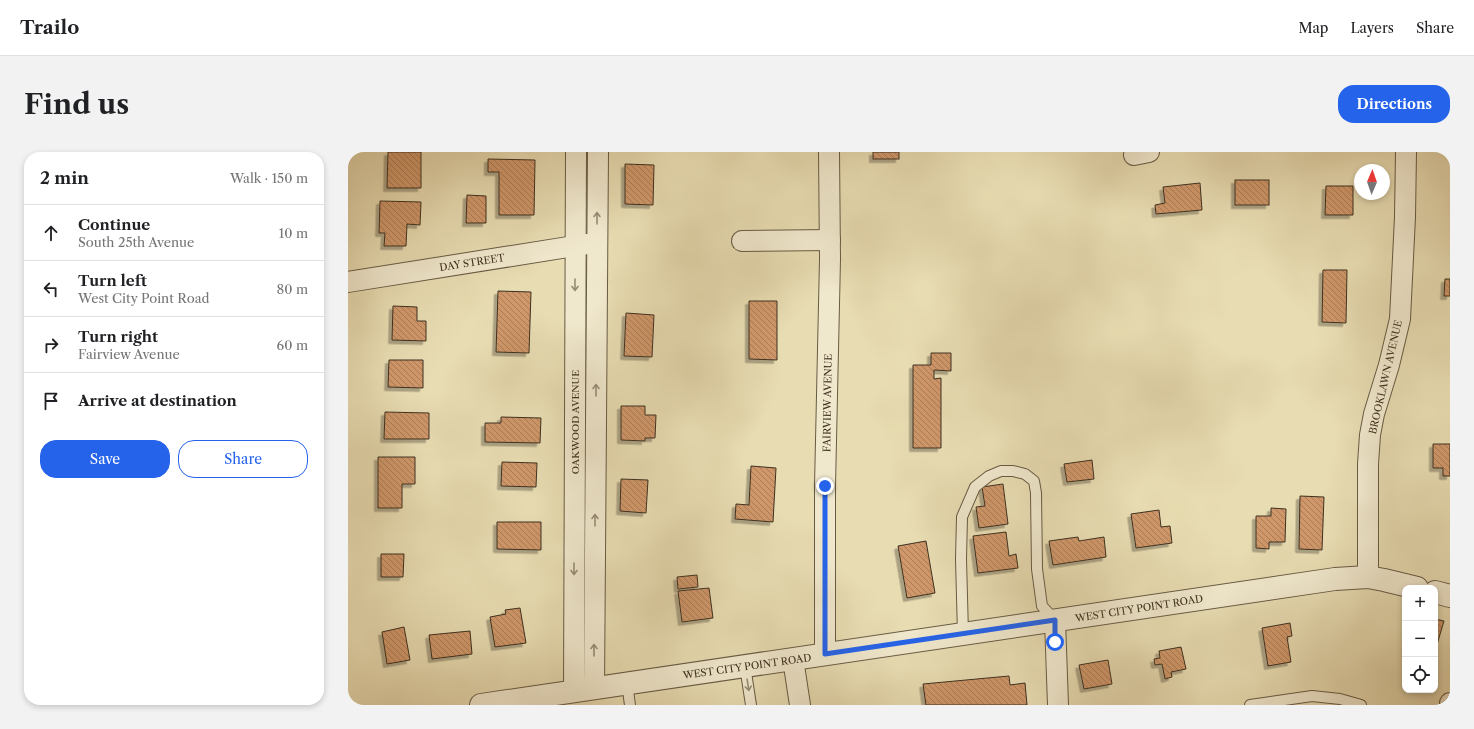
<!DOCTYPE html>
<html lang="en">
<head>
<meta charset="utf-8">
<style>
	:root { --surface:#fff; --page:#f2f2f2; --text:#202124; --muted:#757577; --line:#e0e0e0; --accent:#2563eb }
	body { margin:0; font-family:"Libre Caslon Text",serif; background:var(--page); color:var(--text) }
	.controls { position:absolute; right:12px; bottom:12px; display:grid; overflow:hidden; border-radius:8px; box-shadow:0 2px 6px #0003 }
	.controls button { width:36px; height:36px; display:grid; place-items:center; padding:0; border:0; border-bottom:1px solid var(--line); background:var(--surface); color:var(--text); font:20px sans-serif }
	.compass { position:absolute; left:1006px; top:12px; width:36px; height:36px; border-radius:50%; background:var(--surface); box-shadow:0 2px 6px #0003; rotate:2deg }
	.stop { position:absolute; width:12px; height:12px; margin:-9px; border:3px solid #2563eb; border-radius:50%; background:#fff }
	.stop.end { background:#2563eb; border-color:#fff; box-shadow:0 1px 4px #0008 }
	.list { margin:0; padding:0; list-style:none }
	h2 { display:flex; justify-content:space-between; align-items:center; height:52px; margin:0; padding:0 16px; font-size:17px }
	h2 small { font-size:13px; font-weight:400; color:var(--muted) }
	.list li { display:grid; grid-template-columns:26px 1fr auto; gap:12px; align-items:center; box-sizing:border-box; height:56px; padding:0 16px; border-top:1px solid var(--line) }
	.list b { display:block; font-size:15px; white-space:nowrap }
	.list p { margin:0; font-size:13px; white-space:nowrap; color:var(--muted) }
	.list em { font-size:13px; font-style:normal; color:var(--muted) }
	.actions { display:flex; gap:8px; padding:12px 16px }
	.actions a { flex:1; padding:9px 0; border:1px solid var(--accent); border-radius:16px; text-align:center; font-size:14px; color:var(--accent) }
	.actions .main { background:var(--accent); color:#fff }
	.icon { flex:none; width:22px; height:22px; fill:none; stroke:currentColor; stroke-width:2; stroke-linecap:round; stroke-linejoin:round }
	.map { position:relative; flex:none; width:1102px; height:553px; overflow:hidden; border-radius:16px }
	header { display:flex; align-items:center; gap:24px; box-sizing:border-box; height:56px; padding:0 20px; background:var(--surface); border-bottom:1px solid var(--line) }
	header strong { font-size:19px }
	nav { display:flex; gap:22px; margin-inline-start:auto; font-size:14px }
	.intro { display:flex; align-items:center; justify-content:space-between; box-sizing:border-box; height:96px; padding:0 24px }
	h1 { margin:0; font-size:28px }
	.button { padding:10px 18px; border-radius:16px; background:var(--accent); color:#fff; font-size:14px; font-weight:700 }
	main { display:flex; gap:24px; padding:0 24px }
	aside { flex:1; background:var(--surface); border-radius:16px; box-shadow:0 2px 6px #0003 }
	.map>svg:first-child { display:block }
	.building { fill:url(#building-back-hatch); stroke:#3e301f; filter:url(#shadow) }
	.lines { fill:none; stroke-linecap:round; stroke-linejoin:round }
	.service-casing { stroke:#685b44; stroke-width:12 }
	.minor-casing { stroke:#685b44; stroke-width:22 }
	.tertiary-casing { stroke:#685b44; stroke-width:24 }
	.service { stroke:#f0e8cd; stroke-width:10 }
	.minor { stroke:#f0e8cd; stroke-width:20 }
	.tertiary { stroke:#f0e8cd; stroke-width:22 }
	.oneway { stroke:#978c76 }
	.route { stroke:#2563eb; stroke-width:5 }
	.labels { text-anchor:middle; stroke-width:4; stroke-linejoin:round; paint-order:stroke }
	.street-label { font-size:10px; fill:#3e301f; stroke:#f0e8cd }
</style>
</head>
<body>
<header>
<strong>Trailo</strong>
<nav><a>Map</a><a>Layers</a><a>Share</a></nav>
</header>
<div class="intro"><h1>Find us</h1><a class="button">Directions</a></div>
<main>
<aside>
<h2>2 min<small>Walk · 150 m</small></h2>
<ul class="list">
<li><svg class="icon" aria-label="ahead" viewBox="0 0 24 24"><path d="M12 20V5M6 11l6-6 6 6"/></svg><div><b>Continue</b><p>South 25th Avenue</p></div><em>10 m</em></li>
<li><svg class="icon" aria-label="left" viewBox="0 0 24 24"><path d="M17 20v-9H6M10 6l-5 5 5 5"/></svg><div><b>Turn left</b><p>West City Point Road</p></div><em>80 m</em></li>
<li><svg class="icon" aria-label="right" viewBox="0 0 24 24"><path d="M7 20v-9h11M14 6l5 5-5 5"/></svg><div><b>Turn right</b><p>Fairview Avenue</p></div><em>60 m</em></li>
<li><svg class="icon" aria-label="arrive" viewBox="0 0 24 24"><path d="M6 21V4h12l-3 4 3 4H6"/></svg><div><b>Arrive at destination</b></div></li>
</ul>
<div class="actions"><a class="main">Save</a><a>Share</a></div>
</aside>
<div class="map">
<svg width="1102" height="553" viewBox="0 0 1102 553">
	<defs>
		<pattern id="building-back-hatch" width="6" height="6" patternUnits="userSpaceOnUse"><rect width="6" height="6" fill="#cf976b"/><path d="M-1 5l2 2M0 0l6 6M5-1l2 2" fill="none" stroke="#a97c57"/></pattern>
		<filter id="shadow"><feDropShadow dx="-3.5" dy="3.5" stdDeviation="0" flood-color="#0004"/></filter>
	</defs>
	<rect width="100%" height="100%" fill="#e8dcb2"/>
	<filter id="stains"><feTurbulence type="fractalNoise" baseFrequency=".005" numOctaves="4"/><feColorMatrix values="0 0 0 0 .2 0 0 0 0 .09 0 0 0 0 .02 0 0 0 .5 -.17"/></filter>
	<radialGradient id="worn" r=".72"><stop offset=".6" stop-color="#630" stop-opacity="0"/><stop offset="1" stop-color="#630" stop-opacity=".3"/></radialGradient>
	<g class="building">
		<path d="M 40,0 L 73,0 L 73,36 L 39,36 Z"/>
		<rect x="525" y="0" width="26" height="7"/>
		<path d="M 140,7 L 187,8 L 186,63 L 151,63 L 151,20 L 140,20 Z"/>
		<path d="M 277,12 L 306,13 L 305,53 L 277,52 Z"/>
		<rect x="887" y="28" width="34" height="25"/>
		<path d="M 852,31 L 854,58 L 808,62 L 807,53 L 817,51 L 815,35 Z"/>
		<path d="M 978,34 L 1005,34 L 1005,63 L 977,63 Z"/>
		<path d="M 119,43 L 138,44 L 138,71 L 118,71 Z"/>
		<path d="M 32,49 L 73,50 L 72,73 L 59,72 L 58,94 L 36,94 L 37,81 L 31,81 Z"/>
		<path d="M 975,118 L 999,118 L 998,171 L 974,170 Z"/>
		<path d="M 1097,127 L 1102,127 L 1102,144 L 1096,144 Z"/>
		<path d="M 150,139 L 183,140 L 181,201 L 148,200 Z"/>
		<path d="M 401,149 L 429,149 L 429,208 L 401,207 Z"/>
		<path d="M 45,154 L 69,155 L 69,169 L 78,169 L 78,189 L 44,188 Z"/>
		<path d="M 278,161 L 306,163 L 304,205 L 276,204 Z"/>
		<path d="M 583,201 L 603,201 L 603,219 L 586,218 L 586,227 L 593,226 L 593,296 L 565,296 L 565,213 L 583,213 Z"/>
		<path d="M 41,208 L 75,208 L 75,236 L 40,235 Z"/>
		<path d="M 273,254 L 297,254 L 297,263 L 308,263 L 307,286 L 297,286 L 297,289 L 273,288 Z"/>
		<path d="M 37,260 L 81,261 L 81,287 L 36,287 Z"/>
		<path d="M 153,265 L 193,266 L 192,291 L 137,290 L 137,271 L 153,271 Z"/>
		<path d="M 1085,292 L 1102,292 L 1102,324 L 1095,324 L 1095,316 L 1085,316 Z"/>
		<path d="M 30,305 L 67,305 L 67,332 L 54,332 L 54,356 L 30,356 Z"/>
		<path d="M 744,308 L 746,327 L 719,330 L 716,312 Z"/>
		<path d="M 154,310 L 189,311 L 188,335 L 153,334 Z"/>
		<path d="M 403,314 L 428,316 L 425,370 L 387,367 L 388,352 L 401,353 Z"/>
		<path d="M 273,327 L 300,328 L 298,361 L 272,359 Z"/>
		<path d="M 655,332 L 660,372 L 631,376 L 628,355 L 637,354 L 634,335 Z"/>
		<path d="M 952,344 L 976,345 L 974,398 L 951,397 Z"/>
		<path d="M 923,356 L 938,357 L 937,390 L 921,390 L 921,397 L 908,396 L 908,364 L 923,364 Z"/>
		<path d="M 811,358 L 813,375 L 822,374 L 824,391 L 788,396 L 783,362 Z"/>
		<path d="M 149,370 L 193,370 L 193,398 L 149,397 Z"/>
		<path d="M 658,380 L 661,404 L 668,402 L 670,416 L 630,421 L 625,384 Z"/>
		<path d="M 730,385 L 731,389 L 756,385 L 758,405 L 705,413 L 701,389 Z"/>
		<path d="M 578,389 L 587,441 L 559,446 L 550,394 Z"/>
		<path d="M 33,402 L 56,402 L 55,425 L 33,425 Z"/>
		<path d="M 349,423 L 350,435 L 330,437 L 329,425 Z"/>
		<path d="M 361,436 L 365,466 L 334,470 L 330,439 Z"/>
		<path d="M 172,456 L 178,491 L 147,495 L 142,465 L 158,462 L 157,458 Z"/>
		<path d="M 1087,467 L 1096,469 L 1087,499 Z"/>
		<path d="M 942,471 L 944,484 L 939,485 L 943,510 L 920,514 L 914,476 Z"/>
		<path d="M 56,475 L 62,508 L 39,512 L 34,480 Z"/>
		<path d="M 122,479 L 124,502 L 84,507 L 81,483 Z"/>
		<path d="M 833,495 L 838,517 L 823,520 L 824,525 L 817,527 L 814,512 L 807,513 L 806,507 L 812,506 L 811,499 Z"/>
		<path d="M 760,508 L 764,532 L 736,537 L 731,513 Z"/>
		<path d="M 661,524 L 662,533 L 677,531 L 679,553 L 578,553 L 575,532 Z"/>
	</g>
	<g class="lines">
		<g class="service-casing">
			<g id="service">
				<path d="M 615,482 L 613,407 L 614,365 L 627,335 L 641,324 L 653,319 L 665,319 L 677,322 L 686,329 L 688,341 L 689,417 L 694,454 L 707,468"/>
				<path d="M 397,514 L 403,553"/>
				<path d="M 279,531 L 282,553"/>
				<path d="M 902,553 L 964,544 L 992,547 L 1013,553"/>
			</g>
		</g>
		<g class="minor-casing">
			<g id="minor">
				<path d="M 786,3 L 801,0"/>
				<path d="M 394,89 L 482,88"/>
				<path d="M 0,130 L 239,92"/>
				<path d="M 1020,425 L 1020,312 L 1022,283 L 1026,262 L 1041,213 L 1052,167 L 1057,65 L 1058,0"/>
				<path d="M 707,468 L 710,553"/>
				<path d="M 477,502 L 477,334 L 482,107 L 481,0"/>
				<path d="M 445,507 L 452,553"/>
				<path d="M 246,537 L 250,0"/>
				<path d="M 226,540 L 228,0"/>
				<path d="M 1102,553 L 1102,551"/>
			</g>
		</g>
		<g class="tertiary-casing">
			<g id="tertiary">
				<path d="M 1087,440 L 1102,444"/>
				<path d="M 133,553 L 987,427 L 1020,425 L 1036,428 L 1069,436"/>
			</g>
		</g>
		<use href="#service" class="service"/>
		<use href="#minor" class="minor"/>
		<use href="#tertiary" class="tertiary"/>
	</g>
	<defs><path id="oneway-shaft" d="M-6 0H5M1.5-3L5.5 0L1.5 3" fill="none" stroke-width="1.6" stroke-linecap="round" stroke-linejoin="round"/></defs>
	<g class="oneway">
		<use href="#oneway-shaft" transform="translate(249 66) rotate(-90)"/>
		<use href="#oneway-shaft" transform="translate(227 133) rotate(90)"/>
		<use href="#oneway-shaft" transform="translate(248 238) rotate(-90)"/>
		<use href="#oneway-shaft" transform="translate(247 368) rotate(-90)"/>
		<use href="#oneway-shaft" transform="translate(226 417) rotate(90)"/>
		<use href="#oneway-shaft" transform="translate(246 498) rotate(-90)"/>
		<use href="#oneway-shaft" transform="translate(400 533) rotate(81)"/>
	</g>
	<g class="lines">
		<path class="route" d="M 477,334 L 477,502 L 707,468 L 707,490"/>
	</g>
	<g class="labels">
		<g class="street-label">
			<text transform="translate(124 110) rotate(-9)" y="4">DAY STREET</text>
			<text transform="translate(1037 225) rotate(-77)" y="4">BROOKLAWN AVENUE</text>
			<text transform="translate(479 251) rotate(-89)" y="4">FAIRVIEW AVENUE</text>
			<text transform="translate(227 270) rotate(-90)" y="4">OAKWOOD AVENUE</text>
			<text transform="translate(791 456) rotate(-9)" y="4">WEST CITY POINT ROAD</text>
			<text transform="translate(399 514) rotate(-8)" y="4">WEST CITY POINT ROAD</text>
		</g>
	</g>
	<rect width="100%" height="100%" filter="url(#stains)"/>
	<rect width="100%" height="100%" fill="url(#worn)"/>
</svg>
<div class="controls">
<button>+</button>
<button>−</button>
<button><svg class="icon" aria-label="locate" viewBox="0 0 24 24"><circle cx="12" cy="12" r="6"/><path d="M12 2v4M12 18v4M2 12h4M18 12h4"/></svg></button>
</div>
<svg class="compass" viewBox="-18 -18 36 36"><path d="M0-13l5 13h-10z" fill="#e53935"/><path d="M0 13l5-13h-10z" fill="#757577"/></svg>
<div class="stop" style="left:707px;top:490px"></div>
<div class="stop end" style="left:477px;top:334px"></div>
</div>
</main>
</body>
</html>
